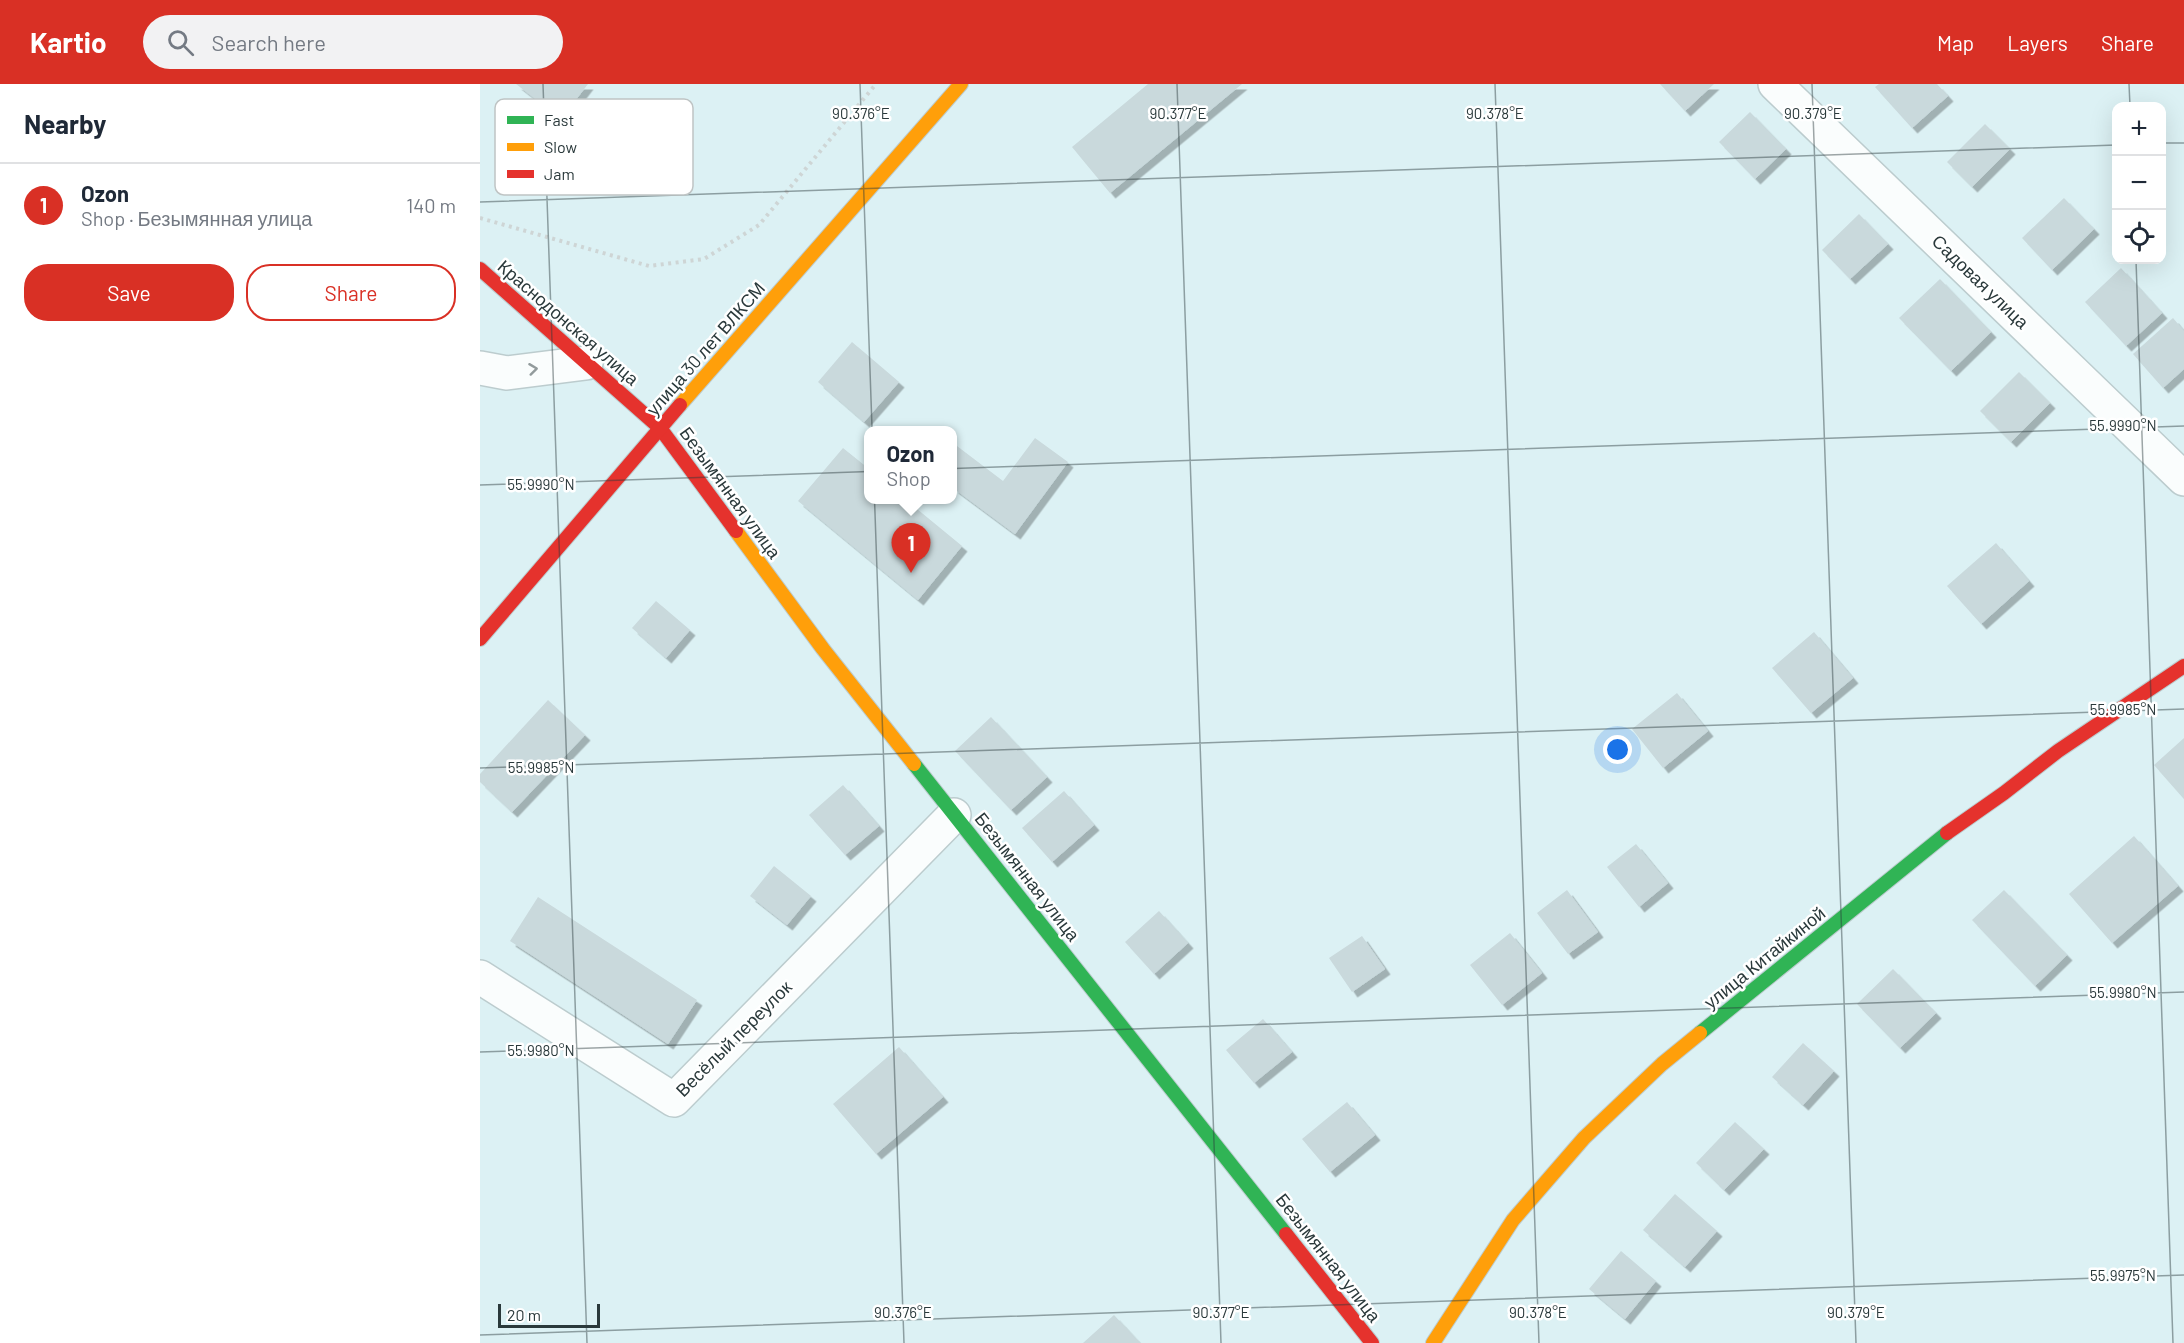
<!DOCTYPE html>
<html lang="en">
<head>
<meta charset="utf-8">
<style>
	:root { --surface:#fff; --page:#f2f2f3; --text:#1f2937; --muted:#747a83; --line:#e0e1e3; --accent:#d93025 }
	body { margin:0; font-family:Barlow,sans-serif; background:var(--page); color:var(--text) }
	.controls { position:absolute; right:18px; top:18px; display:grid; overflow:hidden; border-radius:12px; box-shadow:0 6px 24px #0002 }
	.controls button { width:54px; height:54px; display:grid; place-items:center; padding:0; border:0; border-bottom:2px solid var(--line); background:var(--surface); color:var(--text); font:30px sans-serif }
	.scale { position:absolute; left:18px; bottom:15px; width:102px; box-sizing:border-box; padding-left:6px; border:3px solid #2a393b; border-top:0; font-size:16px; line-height:21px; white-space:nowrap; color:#2a393b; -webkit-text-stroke:4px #fff; paint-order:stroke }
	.you { position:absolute; left:1138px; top:666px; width:21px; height:21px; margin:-15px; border:4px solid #fff; border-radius:50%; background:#1a73e8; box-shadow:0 0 0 9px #1a73e833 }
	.badge { display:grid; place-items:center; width:39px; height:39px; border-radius:50%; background:var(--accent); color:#fff; font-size:20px; font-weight:700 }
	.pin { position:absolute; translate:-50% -50px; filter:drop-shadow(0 2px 3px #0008) }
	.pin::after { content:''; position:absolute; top:32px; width:21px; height:18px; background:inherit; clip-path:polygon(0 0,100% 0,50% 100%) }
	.popup { position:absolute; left:384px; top:342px; width:93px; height:78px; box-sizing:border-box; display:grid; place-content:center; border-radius:12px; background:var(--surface); filter:drop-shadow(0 2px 4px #0005); font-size:20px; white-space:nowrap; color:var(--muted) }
	.popup b { font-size:22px; color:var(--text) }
	.popup::after { content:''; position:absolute; left:50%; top:100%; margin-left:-12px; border:12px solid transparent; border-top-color:var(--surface) }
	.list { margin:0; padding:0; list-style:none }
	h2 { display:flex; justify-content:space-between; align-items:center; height:78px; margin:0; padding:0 24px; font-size:26px }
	h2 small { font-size:20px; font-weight:400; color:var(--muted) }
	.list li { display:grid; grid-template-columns:39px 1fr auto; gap:18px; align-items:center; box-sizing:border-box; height:84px; padding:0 24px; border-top:2px solid var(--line) }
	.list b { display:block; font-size:22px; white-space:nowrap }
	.list p { margin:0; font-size:20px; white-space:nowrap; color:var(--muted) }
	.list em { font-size:20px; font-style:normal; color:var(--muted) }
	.actions { display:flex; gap:12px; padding:18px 24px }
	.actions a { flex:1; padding:14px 0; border:2px solid var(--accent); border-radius:24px; text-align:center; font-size:21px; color:var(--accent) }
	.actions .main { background:var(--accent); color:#fff }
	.icon { flex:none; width:33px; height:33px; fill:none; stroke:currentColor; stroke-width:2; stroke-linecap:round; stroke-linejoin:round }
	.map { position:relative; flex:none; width:1704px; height:1259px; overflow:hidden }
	header { display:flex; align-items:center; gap:36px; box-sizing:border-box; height:84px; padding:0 30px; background:var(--accent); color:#fff }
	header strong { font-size:28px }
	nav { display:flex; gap:33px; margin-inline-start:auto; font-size:21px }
	.search { width:420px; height:54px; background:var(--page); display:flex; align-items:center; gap:15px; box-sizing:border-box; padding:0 21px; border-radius:33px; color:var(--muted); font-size:22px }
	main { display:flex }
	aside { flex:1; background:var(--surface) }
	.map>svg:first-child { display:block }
	.building { fill:#c9d9dc; filter:url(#shadow) }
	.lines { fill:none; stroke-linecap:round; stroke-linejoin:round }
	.street-casing { stroke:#bcccce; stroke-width:36 }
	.fast-casing { stroke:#bcccce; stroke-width:16 }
	.slow-casing { stroke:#bcccce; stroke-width:16 }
	.jam-casing { stroke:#bcccce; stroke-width:16 }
	.path { stroke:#ced5d5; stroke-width:4; stroke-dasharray:3 4.5; stroke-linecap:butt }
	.street { stroke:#fafdfd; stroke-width:33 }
	.fast { stroke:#30b455; stroke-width:14 }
	.slow { stroke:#ff9f0a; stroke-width:14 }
	.jam { stroke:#e5322d; stroke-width:14 }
	.oneway { stroke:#929b9c }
	.ticks { fill:none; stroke:#2a393b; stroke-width:1.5; stroke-opacity:0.45 }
	.labels { text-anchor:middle; stroke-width:5; stroke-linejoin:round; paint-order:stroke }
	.street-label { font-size:18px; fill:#2a393b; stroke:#fff }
	.key { fill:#fff; stroke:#bfc4c4; stroke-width:1.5 }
	.key-label { font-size:16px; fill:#2a393b }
	.ticks-label { font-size:15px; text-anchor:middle; fill:#2a393b; stroke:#fff; stroke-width:5; stroke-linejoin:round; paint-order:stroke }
</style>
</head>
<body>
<header>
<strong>Kartio</strong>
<div class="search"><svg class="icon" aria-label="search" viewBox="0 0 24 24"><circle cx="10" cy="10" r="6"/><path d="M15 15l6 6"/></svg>Search here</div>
<nav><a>Map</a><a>Layers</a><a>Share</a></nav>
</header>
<main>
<aside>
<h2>Nearby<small></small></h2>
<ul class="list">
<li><span class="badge">1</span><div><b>Ozon</b><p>Shop · Безымянная улица</p></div><em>140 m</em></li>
</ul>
<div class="actions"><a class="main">Save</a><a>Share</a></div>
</aside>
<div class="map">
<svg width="1704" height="1259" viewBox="0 0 1704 1259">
	<defs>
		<filter id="shadow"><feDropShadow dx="5.5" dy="5.5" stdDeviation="0" flood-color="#0004"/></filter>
	</defs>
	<rect width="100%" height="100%" fill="#dcf1f4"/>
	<g class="building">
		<path d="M 36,0 L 108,0 L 81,35 Z"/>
		<path d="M 668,0 L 762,0 L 630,109 L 592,63 Z"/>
		<path d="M 1180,0 L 1234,0 L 1205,27 Z"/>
		<path d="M 1399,0 L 1457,0 L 1468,12 L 1432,44 L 1395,3 Z"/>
		<path d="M 1270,28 L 1306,65 L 1275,95 L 1239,58 Z"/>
		<path d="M 1505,40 L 1530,65 L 1492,103 L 1467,78 Z"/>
		<path d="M 1584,114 L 1614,145 L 1572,186 L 1542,154 Z"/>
		<path d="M 1379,130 L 1408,160 L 1370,195 L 1342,166 Z"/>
		<path d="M 1641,184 L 1682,229 L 1646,262 L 1605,218 Z"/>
		<path d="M 1460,195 L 1511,248 L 1471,287 L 1419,234 Z"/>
		<path d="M 1693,234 L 1704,247 L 1704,285 L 1683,304 L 1653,270 Z"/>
		<path d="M 372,258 L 419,298 L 384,338 L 338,298 Z"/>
		<path d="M 1539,288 L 1570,319 L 1531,358 L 1500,327 Z"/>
		<path d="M 555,354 L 588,378 L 535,450 L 473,404 L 473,359 L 523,397 Z"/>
		<path d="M 363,364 L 389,385 L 389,416 L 426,416 L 482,462 L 438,516 L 318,417 Z"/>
		<path d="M 1516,459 L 1549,497 L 1501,540 L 1467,502 Z"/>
		<path d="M 176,517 L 210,546 L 186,574 L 152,544 Z"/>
		<path d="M 1334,548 L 1373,594 L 1331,629 L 1292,584 Z"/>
		<path d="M 1197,609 L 1228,647 L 1183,684 L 1152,645 Z"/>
		<path d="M 68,616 L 105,651 L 32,728 L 0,698 L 0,690 Z"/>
		<path d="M 511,633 L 567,693 L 531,726 L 475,667 Z"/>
		<path d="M 1704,654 L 1704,715 L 1674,681 Z"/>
		<path d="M 363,701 L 399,742 L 365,771 L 329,731 Z"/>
		<path d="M 584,707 L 614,741 L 572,778 L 542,744 Z"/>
		<path d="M 1654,752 L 1698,802 L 1632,859 L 1589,810 Z"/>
		<path d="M 1156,760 L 1188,799 L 1159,823 L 1127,783 Z"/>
		<path d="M 294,782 L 331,812 L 307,841 L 270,812 Z"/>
		<path d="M 1087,806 L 1118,848 L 1088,870 L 1057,829 Z"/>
		<path d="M 1524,806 L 1587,871 L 1555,902 L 1492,836 Z"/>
		<path d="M 58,813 L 217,916 L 188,960 L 30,857 Z"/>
		<path d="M 679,827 L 708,859 L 674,890 L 645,858 Z"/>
		<path d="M 1030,849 L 1062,889 L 1022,921 L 990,881 Z"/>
		<path d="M 882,852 L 905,885 L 872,908 L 849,874 Z"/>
		<path d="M 1413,885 L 1456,929 L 1420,964 L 1377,920 Z"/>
		<path d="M 783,935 L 812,968 L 774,999 L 746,966 Z"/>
		<path d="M 1323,959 L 1354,987 L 1323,1021 L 1292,993 Z"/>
		<path d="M 419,963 L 463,1013 L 396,1070 L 353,1020 Z"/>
		<path d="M 867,1018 L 895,1051 L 850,1088 L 822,1055 Z"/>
		<path d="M 1255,1038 L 1284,1065 L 1244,1106 L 1216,1079 Z"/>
		<path d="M 1195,1110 L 1237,1147 L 1205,1183 L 1163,1146 Z"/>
		<path d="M 1141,1167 L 1176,1197 L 1145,1235 L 1109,1205 Z"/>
		<path d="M 634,1231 L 660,1259 L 603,1259 Z"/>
	</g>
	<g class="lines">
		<g class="street-casing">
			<g id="street">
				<path d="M 1295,0 L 1704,395"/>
				<path d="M 0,284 L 27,289 L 106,279"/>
				<path d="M 0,893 L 194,1016 L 474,731"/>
			</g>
		</g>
		<g class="fast-casing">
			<g id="fast">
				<path d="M 434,680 L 806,1150"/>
				<path d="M 1220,949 L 1467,749"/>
			</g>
		</g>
		<g class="slow-casing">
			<g id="slow">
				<path d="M 200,321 L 481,0"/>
				<path d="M 256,447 L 343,565 L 434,680"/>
				<path d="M 953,1259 L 1033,1136 L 1104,1054 L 1182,980 L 1220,949"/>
			</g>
		</g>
		<g class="jam-casing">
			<g id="jam">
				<path d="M 0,185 L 180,344 L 256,447"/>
				<path d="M 0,555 L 200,321"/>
				<path d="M 1467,749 L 1524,709 L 1578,667 L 1704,582"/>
				<path d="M 806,1150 L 892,1259"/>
			</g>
		</g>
		<path class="path" d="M 0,134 L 169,182 L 224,175 L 279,141 L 396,0"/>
		<use href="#street" class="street"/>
		<use href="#fast" class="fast"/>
		<use href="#slow" class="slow"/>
		<use href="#jam" class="jam"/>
	</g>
	<defs><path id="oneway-chevron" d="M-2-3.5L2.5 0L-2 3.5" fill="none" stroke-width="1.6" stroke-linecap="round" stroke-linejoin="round" transform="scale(1.5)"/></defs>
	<use class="oneway" href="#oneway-chevron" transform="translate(53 285) rotate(-7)"/>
	<path class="ticks" d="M 63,0 L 107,1259M 380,0 L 424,1259M 697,0 L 741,1259M 1015,0 L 1059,1259M 1332,0 L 1376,1259M 1649,0 L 1650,22M 1682,59 L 1704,59M 0,118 L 1636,61M 1656,176 L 1693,1259M 0,401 L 1704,342M 0,684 L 1704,625M 0,968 L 1704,908M 0,1251 L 1704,1191"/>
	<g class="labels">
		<g class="street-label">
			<text transform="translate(1500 198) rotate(44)" y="6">Садовая улица</text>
			<text transform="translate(88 239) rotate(41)" y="6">Краснодонская улица</text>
			<text transform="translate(226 265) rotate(-49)" y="6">улица 30 лет ВЛКСМ</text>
			<text transform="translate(250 409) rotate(54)" y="6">Безымянная улица</text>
			<text transform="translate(547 793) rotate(52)" y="6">Безымянная улица</text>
			<text transform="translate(1285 874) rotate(-39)" y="6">улица Китайкиной</text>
			<text transform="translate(254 955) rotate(-45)" y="6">Весёлый переулок</text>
			<text transform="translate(848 1174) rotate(52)" y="6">Безымянная улица</text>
		</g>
	</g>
	<rect x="15" y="15" width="198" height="96" rx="9" class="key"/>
	<rect x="27" y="32" width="27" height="8" fill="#30b455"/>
	<rect x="27" y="59" width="27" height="8" fill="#ff9f0a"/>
	<rect x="27" y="86" width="27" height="8" fill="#e5322d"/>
	<g class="key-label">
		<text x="64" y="42">Fast</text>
		<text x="64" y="69">Slow</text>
		<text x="64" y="96">Jam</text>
	</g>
	<g class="ticks-label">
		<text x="381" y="35">90.376°E</text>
		<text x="698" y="35">90.377°E</text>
		<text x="1015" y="35">90.378°E</text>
		<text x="1333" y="35">90.379°E</text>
		<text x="1643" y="347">55.9990°N</text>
		<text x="61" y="406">55.9990°N</text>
		<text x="1643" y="631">55.9985°N</text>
		<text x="61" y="689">55.9985°N</text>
		<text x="1643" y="914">55.9980°N</text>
		<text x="61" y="972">55.9980°N</text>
		<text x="1643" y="1197">55.9975°N</text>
		<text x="423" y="1234">90.376°E</text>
		<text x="741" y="1234">90.377°E</text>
		<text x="1058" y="1234">90.378°E</text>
		<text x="1376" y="1234">90.379°E</text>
	</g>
</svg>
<div class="controls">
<button>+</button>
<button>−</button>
<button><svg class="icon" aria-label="locate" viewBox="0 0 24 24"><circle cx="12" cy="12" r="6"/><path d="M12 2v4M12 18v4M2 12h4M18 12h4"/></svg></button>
</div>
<div class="scale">20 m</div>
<div class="you"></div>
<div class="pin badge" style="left:431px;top:489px">1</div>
<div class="popup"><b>Ozon</b>Shop</div>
</div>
</main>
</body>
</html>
